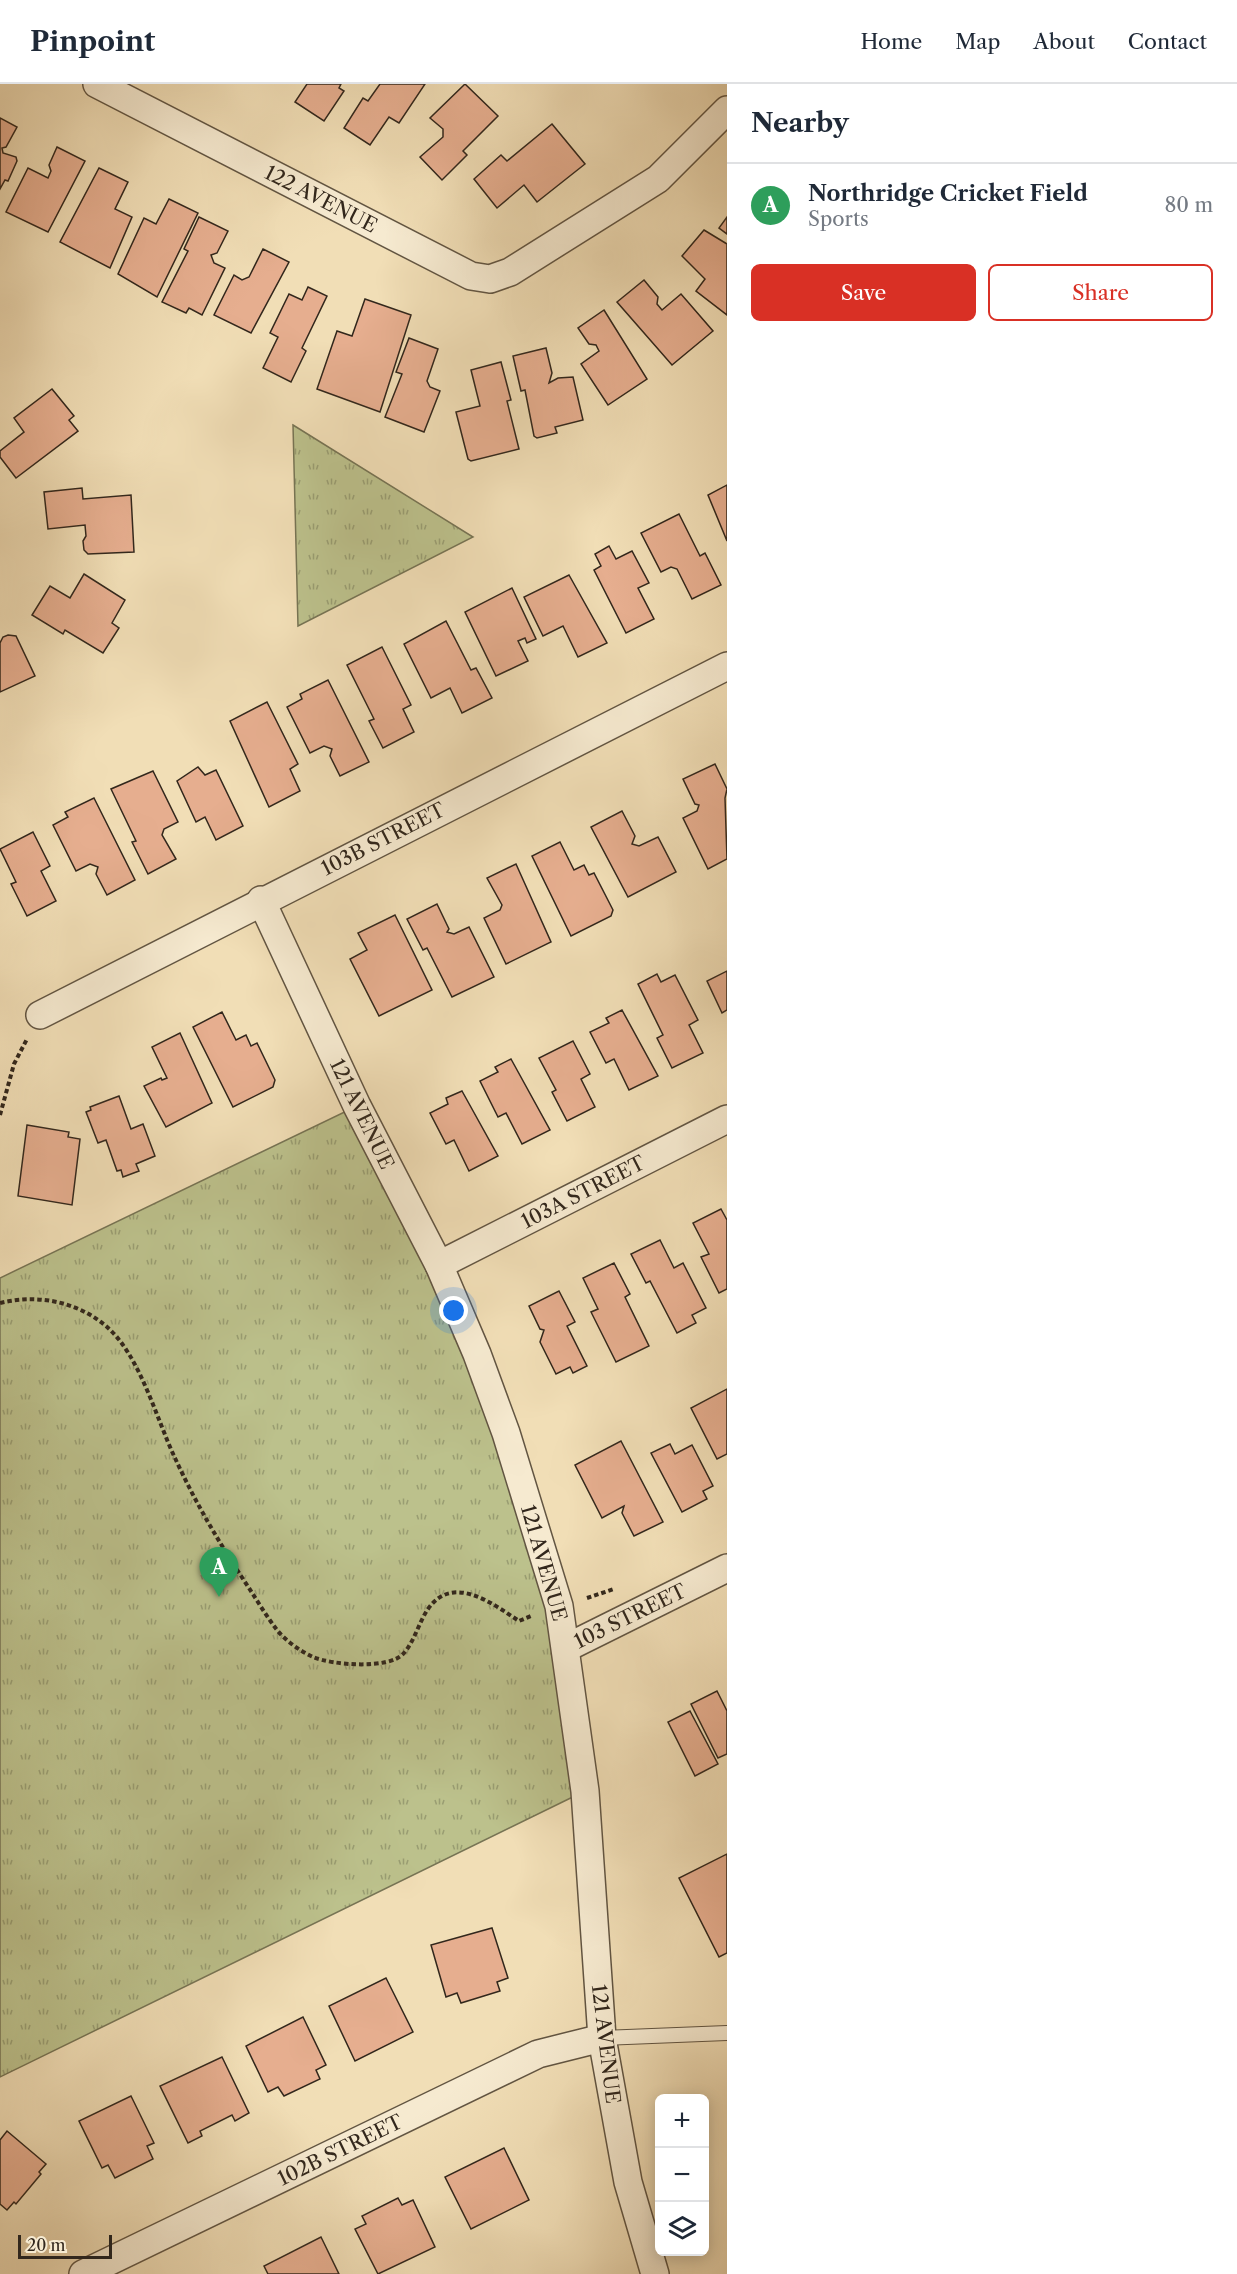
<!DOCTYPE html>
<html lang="en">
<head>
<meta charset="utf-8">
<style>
	:root { --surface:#fff; --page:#f6f6f7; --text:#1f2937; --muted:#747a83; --line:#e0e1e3; --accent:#d93025 }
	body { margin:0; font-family:"Libre Caslon Text",serif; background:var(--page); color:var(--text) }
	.controls { position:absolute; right:18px; bottom:18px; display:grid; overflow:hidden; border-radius:9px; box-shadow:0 3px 15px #0003 }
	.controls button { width:54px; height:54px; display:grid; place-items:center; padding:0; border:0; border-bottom:2px solid var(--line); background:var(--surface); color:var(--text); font:30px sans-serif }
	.scale { position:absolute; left:18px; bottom:15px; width:94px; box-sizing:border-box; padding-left:6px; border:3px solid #32271c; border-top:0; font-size:16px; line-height:21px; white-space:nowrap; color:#32271c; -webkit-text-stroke:4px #f6ead0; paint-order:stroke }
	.you { position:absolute; left:454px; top:1227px; width:21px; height:21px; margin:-15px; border:4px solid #fff; border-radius:50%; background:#1a73e8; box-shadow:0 0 0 9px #1a73e833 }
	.badge { display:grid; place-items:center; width:39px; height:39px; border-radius:50%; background:var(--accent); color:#fff; font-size:20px; font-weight:700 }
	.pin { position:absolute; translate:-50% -50px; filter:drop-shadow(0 2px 3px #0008) }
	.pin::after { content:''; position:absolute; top:32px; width:21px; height:18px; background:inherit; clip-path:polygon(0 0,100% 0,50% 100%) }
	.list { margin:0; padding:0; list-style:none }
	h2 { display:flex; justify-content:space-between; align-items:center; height:78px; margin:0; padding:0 24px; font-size:26px }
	h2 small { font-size:20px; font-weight:400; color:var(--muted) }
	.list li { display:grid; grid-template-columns:39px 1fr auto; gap:18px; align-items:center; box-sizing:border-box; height:84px; padding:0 24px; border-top:2px solid var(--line) }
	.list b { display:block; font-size:22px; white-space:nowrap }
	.list p { margin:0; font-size:20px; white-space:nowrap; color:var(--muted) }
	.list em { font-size:20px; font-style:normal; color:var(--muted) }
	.actions { display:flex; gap:12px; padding:18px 24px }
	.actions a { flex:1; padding:14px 0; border:2px solid var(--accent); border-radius:9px; text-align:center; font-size:21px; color:var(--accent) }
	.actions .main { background:var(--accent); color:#fff }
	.icon { flex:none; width:33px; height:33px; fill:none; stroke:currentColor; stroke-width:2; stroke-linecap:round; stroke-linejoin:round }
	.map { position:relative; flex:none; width:727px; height:2190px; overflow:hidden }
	header { display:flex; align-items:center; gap:36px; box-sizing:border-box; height:84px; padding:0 30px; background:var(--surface); border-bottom:2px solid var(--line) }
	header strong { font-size:28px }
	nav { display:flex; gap:33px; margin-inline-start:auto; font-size:21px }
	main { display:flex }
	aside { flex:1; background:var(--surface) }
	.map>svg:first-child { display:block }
	.park { fill:url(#park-tufts); stroke:#777454; stroke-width:1.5 }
	.building { fill:#e6ae8f; stroke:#32271c; stroke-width:1.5 }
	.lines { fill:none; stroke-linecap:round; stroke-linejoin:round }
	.lane-casing { stroke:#625542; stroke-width:16 }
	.street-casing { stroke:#625542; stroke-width:30 }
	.path { stroke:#32271c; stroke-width:4; stroke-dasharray:4.5 3; stroke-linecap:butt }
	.lane { stroke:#f6ead0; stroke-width:14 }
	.street { stroke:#f6ead0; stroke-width:27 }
	.labels { text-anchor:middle; stroke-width:4.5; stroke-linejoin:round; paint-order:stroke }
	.street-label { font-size:20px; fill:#32271c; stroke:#f6ead0 }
</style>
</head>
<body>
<header>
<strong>Pinpoint</strong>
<nav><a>Home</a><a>Map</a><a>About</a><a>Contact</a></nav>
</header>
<main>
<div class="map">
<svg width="727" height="2190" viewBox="0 0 727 2190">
	<defs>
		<pattern id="park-tufts" width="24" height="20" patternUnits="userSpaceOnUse" patternTransform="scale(1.5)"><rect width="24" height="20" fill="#bcc18c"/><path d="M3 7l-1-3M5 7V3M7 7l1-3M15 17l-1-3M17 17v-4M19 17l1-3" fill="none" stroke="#999d72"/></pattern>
	</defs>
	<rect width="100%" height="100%" fill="#f1deb6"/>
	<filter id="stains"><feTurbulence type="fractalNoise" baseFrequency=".00333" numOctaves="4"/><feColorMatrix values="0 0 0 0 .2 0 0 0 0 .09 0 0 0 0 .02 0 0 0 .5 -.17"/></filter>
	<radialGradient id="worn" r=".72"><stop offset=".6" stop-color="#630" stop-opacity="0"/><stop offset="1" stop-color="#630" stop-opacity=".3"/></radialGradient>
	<g class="park">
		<path d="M 293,341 L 473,453 L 298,542 Z"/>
		<path d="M 357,1022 L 439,1181 L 559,1522 L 585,1707 L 0,1993 L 0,1194 Z"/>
	</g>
	<g class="building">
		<path d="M 307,0 L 341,0 L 339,4 L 344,7 L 324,37 L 295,18 Z"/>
		<path d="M 380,0 L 425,0 L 399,39 L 389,33 L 370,61 L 344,44 L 363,14 L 368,17 Z"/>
		<path d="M 465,0 L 498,32 L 463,67 L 467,71 L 442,96 L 420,73 L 443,53 L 443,45 L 430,34 Z"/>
		<path d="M 0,34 L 17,43 L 6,63 L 2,64 L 3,69 L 16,73 L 17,77 L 8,97 L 5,96 L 0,105 Z"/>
		<path d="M 552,40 L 585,80 L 537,118 L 524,101 L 497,124 L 474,95 L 501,71 L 507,77 Z"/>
		<path d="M 57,63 L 85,77 L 48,148 L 6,128 L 28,84 L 48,94 L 51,87 L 49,81 Z"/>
		<path d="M 99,84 L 128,98 L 115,125 L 132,133 L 110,184 L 60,158 Z"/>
		<path d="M 169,115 L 198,129 L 157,213 L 118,190 L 144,134 L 156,140 Z"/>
		<path d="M 199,133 L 228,147 L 217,169 L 211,171 L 214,179 L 225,184 L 202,231 L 189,224 L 186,229 L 162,218 L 188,167 L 184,165 Z"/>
		<path d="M 727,133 L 727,150 L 719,144 Z"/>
		<path d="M 704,146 L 727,160 L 727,231 L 696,207 L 705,195 L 682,172 Z"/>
		<path d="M 263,165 L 289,178 L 251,249 L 214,231 L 234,191 L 242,196 L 249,193 Z"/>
		<path d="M 644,196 L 658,213 L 657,220 L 662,226 L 681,210 L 713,247 L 672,281 L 617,218 Z"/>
		<path d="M 308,203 L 327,212 L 302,264 L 306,267 L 291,298 L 263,284 L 278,253 L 270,249 L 289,210 L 302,216 Z"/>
		<path d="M 365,215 L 411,231 L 380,328 L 317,305 L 337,247 L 352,252 Z"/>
		<path d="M 604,226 L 647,295 L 608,321 L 581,280 L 599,267 L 596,261 L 589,260 L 578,244 Z"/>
		<path d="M 409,254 L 438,265 L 427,297 L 430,303 L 440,307 L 424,348 L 385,333 L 402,290 L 396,288 Z"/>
		<path d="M 546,264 L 552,289 L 549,299 L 558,294 L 573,293 L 583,336 L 555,343 L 557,349 L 537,354 L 534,352 L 525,306 L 521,307 L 513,272 Z"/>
		<path d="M 501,278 L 511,316 L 507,317 L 519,365 L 471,377 L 468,375 L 456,328 L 480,322 L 471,286 Z"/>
		<path d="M 52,305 L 74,332 L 69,336 L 78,347 L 16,394 L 0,373 L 0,367 L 24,348 L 14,334 Z"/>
		<path d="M 727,401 L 727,457 L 708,411 Z"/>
		<path d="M 82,404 L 83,415 L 131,411 L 134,468 L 88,470 L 84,466 L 83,457 L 86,452 L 85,441 L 48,445 L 44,408 Z"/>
		<path d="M 679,430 L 700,472 L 705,469 L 721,501 L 692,515 L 677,485 L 671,483 L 661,488 L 641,449 Z"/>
		<path d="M 609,462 L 616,475 L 632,467 L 649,499 L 638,504 L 654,535 L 626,549 L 594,486 L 601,482 L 595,470 Z"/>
		<path d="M 84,490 L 125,516 L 112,539 L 119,544 L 103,569 L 65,546 L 63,550 L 32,531 L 50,502 L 70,514 Z"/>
		<path d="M 569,491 L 607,559 L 578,573 L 563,542 L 543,552 L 524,513 Z"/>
		<path d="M 512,504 L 536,555 L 527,559 L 525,554 L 518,557 L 528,577 L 496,592 L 465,528 Z"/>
		<path d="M 446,537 L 471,586 L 476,584 L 492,614 L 462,629 L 450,604 L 431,614 L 404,560 Z"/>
		<path d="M 8,551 L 16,552 L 35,592 L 0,608 L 0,559 L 3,553 Z"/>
		<path d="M 382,563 L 411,621 L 403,625 L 414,648 L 383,664 L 369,637 L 374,635 L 347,581 Z"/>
		<path d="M 328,596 L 369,678 L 340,692 L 330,672 L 332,665 L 324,662 L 310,669 L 287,623 L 302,615 L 300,610 Z"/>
		<path d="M 267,618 L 298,680 L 290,685 L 300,707 L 269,723 L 230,637 Z"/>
		<path d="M 715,680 L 727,705 L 725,714 L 727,775 L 708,785 L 683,734 L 697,727 L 699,721 L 695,720 L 683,695 Z"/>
		<path d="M 198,683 L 205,691 L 216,686 L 243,742 L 216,756 L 205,733 L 196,738 L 177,697 Z"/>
		<path d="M 153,687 L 178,738 L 164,745 L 162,751 L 176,775 L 148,790 L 132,758 L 136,757 L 111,705 Z"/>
		<path d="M 94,714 L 135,796 L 107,811 L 96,790 L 98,783 L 90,780 L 76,787 L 53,741 L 68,733 L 65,728 Z"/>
		<path d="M 622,727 L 635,752 L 632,760 L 639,762 L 658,753 L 676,788 L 628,813 L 591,743 Z"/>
		<path d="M 33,748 L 50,782 L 41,787 L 56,817 L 27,832 L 11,800 L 16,798 L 0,765 Z"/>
		<path d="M 560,758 L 574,786 L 584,781 L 589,791 L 594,789 L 613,826 L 611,832 L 571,852 L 532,772 Z"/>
		<path d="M 516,780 L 551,858 L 506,880 L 484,834 L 500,826 L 502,821 L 487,794 Z"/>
		<path d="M 437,820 L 449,845 L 447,848 L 454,850 L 469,843 L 494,893 L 452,913 L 427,864 L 423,866 L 407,835 Z"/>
		<path d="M 395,831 L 432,906 L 379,932 L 350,875 L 367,866 L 358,849 Z"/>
		<path d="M 727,887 L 727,926 L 722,929 L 707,897 Z"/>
		<path d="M 657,890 L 661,898 L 675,891 L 698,936 L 689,941 L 703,969 L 672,984 L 657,954 L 663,951 L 638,900 Z"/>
		<path d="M 622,926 L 658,992 L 629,1006 L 614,975 L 606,979 L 590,948 L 609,939 L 606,934 Z"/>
		<path d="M 222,928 L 236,956 L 246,951 L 251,962 L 257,959 L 275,996 L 273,1003 L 233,1023 L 193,943 Z"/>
		<path d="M 180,949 L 212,1019 L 166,1043 L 144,1002 L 161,994 L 162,996 L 167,994 L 152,963 Z"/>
		<path d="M 573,957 L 590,990 L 581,995 L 595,1023 L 567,1037 L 552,1008 L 556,1006 L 539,974 Z"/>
		<path d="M 511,975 L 550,1046 L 522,1060 L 506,1029 L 498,1033 L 480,997 L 498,988 L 495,983 Z"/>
		<path d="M 462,1007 L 498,1072 L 469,1087 L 454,1056 L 446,1060 L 430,1029 L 448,1020 L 446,1014 Z"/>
		<path d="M 119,1012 L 131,1045 L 143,1040 L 155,1072 L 136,1080 L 139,1087 L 123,1093 L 121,1086 L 117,1087 L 106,1056 L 98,1059 L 86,1028 L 91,1026 L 90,1023 Z"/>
		<path d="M 27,1041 L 69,1048 L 68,1053 L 80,1055 L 72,1121 L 18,1112 Z"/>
		<path d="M 721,1125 L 727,1136 L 727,1205 L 719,1209 L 701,1173 L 709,1170 L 693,1139 Z"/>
		<path d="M 660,1156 L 674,1184 L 683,1179 L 706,1224 L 692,1231 L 696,1239 L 677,1249 L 650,1197 L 646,1199 L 631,1170 Z"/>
		<path d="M 614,1179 L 630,1210 L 625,1213 L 649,1262 L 616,1278 L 591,1228 L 598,1225 L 583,1194 Z"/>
		<path d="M 559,1207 L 575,1238 L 567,1242 L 587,1282 L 573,1289 L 570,1283 L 556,1290 L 540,1258 L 544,1246 L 540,1245 L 529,1222 Z"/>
		<path d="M 727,1305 L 727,1370 L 717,1375 L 691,1324 Z"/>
		<path d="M 621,1357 L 663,1438 L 634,1452 L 622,1429 L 624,1422 L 602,1434 L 575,1381 Z"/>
		<path d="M 670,1360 L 675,1370 L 692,1361 L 713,1402 L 703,1407 L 707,1415 L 682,1428 L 651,1369 Z"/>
		<path d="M 717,1607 L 727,1627 L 727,1670 L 718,1674 L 691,1620 Z"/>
		<path d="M 690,1627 L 718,1680 L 695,1692 L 668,1638 Z"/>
		<path d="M 727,1770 L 727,1869 L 719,1873 L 679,1794 Z"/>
		<path d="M 492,1844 L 508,1894 L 497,1898 L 500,1907 L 461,1919 L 457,1909 L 446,1913 L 431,1861 Z"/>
		<path d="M 386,1894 L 413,1948 L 355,1977 L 329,1922 Z"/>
		<path d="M 303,1933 L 326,1981 L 316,1986 L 320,1995 L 284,2012 L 278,2003 L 268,2008 L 246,1962 Z"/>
		<path d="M 222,1973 L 249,2029 L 235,2037 L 232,2031 L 200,2047 L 202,2052 L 188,2059 L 160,2002 Z"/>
		<path d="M 131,2012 L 154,2059 L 147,2062 L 153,2075 L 115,2094 L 108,2081 L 102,2084 L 79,2037 Z"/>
		<path d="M 7,2047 L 46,2080 L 39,2088 L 41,2090 L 16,2120 L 14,2118 L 7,2126 L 0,2120 L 0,2056 Z"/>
		<path d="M 504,2064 L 529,2116 L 471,2145 L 445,2093 Z"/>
		<path d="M 398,2114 L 402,2121 L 413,2116 L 435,2163 L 378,2190 L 355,2145 L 366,2140 L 362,2132 Z"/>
		<path d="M 321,2153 L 339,2190 L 268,2190 L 264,2182 Z"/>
	</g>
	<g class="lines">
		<g class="lane-casing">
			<path id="lane" d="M 602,1954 L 727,1949"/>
		</g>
		<g class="street-casing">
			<g id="street">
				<path d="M 97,0 L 471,192 L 490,195 L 510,188 L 658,95 L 727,26"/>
				<path d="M 261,816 L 357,1022 L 439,1181 L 477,1270 L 506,1349 L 559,1522 L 585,1707 L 602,1954 L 628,2098 L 655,2190"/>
				<path d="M 40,931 L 727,582"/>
				<path d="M 439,1181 L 727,1035"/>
				<path d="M 566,1564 L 727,1484"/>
				<path d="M 83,2190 L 538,1970 L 602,1954"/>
			</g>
		</g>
		<g class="path">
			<path d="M 0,1031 L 14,980 L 27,955"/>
			<path d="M 0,1219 C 37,1210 76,1217 106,1242 C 140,1271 156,1334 175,1374 C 196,1420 221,1462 249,1504 C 258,1518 267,1533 277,1546 C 286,1557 300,1567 313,1573 C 332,1581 390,1586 404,1569 C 415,1556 419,1538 428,1525 C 453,1489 493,1520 519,1537 L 531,1532"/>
			<path d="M 587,1514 L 614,1505"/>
		</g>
		<use href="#lane" class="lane"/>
		<use href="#street" class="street"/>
	</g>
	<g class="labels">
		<g class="street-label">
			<text transform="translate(321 115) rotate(27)" y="7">122 AVENUE</text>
			<text transform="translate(383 755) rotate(-27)" y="7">103B STREET</text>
			<text transform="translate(362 1030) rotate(64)" y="7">121 AVENUE</text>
			<text transform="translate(583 1108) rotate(-27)" y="7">103A STREET</text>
			<text transform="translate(544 1479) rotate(74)" y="7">121 AVENUE</text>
			<text transform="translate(630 1532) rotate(-26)" y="7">103 STREET</text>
			<text transform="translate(606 1960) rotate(83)" y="7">121 AVENUE</text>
			<text transform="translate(340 2066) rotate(-26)" y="7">102B STREET</text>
		</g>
	</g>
	<rect width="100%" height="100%" filter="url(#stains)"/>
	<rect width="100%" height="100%" fill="url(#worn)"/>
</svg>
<div class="controls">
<button>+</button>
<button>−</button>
<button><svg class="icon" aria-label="layers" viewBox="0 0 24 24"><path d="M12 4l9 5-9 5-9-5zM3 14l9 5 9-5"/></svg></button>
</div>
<div class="scale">20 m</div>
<div class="you"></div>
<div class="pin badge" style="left:219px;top:1513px;background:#2e9e5b">A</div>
</div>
<aside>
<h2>Nearby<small></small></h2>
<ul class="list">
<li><span class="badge" style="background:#2e9e5b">A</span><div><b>Northridge Cricket Field</b><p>Sports</p></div><em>80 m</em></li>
</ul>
<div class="actions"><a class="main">Save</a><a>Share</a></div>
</aside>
</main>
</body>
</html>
